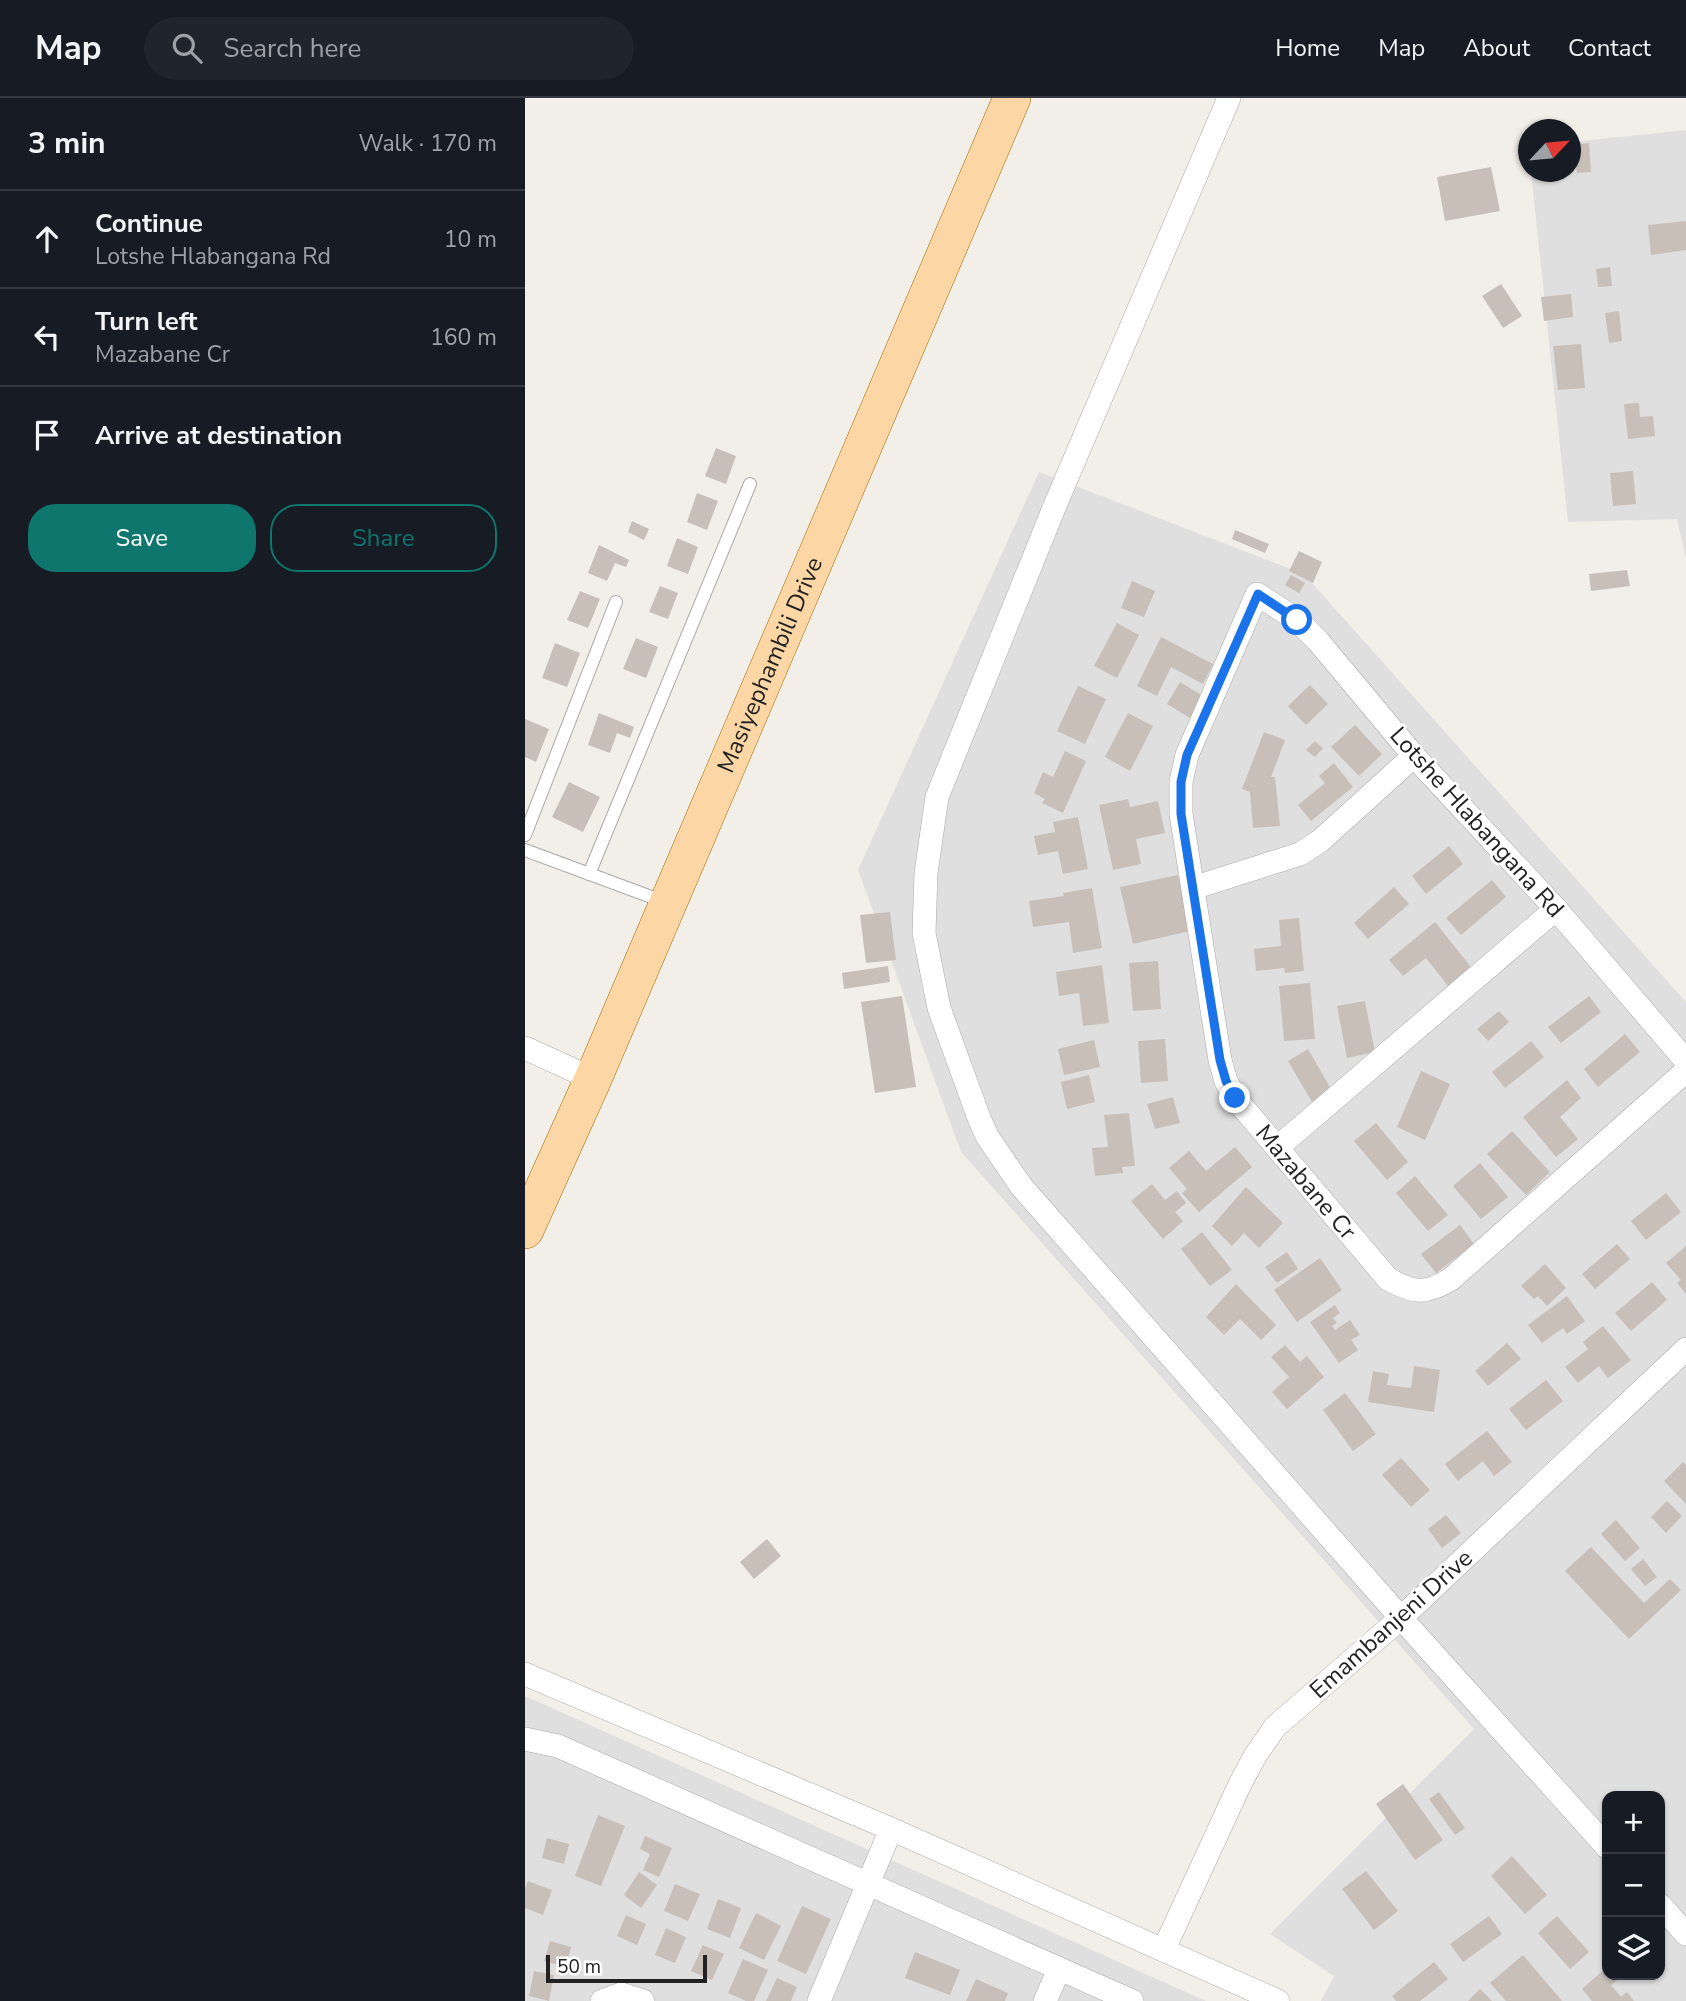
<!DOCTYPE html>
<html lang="en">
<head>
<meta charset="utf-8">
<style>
	:root { --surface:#171b24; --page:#20242c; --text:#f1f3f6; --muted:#9ea1a6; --line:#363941; --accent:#0f766e }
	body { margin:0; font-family:"Nunito Sans",sans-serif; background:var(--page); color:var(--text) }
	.controls { position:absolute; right:21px; bottom:21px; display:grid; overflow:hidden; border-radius:14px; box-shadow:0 2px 5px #0004 }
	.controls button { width:63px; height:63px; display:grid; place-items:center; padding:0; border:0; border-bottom:2px solid var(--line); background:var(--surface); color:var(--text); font:35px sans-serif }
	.compass { position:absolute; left:993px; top:21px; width:63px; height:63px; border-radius:50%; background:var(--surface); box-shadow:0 2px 5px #0004; rotate:64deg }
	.scale { position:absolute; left:21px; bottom:18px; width:161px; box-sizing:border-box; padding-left:7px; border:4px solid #222; border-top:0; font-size:19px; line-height:24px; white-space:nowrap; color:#222; -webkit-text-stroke:5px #fff; paint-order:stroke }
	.stop { position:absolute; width:21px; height:21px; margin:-16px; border:5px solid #1a73e8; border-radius:50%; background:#fff }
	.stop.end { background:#1a73e8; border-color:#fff; box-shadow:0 2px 7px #0008 }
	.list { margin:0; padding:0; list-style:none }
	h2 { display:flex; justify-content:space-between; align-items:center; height:91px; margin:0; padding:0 28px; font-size:30px }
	h2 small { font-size:23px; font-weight:400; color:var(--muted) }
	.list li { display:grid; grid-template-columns:46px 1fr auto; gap:21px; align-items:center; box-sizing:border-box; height:98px; padding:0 28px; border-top:2px solid var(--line) }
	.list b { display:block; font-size:26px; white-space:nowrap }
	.list p { margin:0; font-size:23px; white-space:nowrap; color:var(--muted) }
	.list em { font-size:23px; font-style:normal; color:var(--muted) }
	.actions { display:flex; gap:14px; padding:21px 28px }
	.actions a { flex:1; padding:16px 0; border:2px solid var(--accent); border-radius:28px; text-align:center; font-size:24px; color:var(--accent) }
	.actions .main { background:var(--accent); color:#fff }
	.icon { flex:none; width:38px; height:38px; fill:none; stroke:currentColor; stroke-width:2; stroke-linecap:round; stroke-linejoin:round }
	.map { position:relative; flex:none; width:1161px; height:1903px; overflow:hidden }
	header { display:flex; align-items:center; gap:42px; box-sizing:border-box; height:98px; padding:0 35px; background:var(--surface); border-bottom:2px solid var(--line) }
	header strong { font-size:33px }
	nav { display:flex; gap:38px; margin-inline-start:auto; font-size:24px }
	.search { width:490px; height:63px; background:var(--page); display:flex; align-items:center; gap:18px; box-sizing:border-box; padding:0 24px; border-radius:38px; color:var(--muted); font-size:26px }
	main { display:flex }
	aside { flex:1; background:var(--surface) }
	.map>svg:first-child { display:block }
	.residential { fill:#e0dfdf; fill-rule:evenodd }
	.building { fill:#c7bfb8 }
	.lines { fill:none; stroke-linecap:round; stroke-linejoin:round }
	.service-casing { stroke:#a9a9a9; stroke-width:14 }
	.minor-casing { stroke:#a9a9a9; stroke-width:24 }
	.primary-casing { stroke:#a06b00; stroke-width:38 }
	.service { stroke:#fff; stroke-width:12 }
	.minor { stroke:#fff; stroke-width:23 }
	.primary { stroke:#fcd6a4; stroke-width:37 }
	.route { stroke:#1a73e8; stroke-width:9 }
	.labels { text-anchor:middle; stroke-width:5; stroke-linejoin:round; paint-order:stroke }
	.street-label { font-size:24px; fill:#222; stroke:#fff }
</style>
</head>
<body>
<header>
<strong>Map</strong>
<div class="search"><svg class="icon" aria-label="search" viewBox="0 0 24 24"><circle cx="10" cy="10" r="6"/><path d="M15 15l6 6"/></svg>Search here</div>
<nav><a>Home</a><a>Map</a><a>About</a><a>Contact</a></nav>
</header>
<main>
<aside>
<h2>3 min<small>Walk · 170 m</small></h2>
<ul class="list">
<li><svg class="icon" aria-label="ahead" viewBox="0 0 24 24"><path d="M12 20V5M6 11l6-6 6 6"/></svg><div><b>Continue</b><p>Lotshe Hlabangana Rd</p></div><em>10 m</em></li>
<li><svg class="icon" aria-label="left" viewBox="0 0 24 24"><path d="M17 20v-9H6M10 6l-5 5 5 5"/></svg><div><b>Turn left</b><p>Mazabane Cr</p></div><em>160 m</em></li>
<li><svg class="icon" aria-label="arrive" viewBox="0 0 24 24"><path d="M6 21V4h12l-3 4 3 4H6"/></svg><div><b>Arrive at destination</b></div></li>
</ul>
<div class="actions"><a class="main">Save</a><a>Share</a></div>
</aside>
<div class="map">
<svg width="1161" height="1903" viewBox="0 0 1161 1903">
	<rect width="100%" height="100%" fill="#f2efe9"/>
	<g class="residential">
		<path d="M 1161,32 L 1161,461 L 1152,421 L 1043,424 L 1006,74 L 1046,74 L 1046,44 Z"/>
		<path d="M 514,374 L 779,476 L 1161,904 L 1161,1903 L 796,1903 L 809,1878 L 745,1836 L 949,1631 L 436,1054 L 333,772 ZM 1082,1698 L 1135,1698 L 1135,1877 L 1082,1877 Z"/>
		<path d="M 0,1598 L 681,1903 L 0,1903 Z"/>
	</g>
	<g class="building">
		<path d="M 1064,45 L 1066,74 L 1052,75 L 1049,47 Z"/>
		<path d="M 966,69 L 975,113 L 920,123 L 912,79 Z"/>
		<path d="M 1161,123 L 1161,152 L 1126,157 L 1123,127 Z"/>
		<path d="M 1085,169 L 1087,188 L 1073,189 L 1071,171 Z"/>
		<path d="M 976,186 L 997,218 L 978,230 L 957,198 Z"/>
		<path d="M 1046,196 L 1048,219 L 1019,223 L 1016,199 Z"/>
		<path d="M 1094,213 L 1097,243 L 1084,245 L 1080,215 Z"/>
		<path d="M 1056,246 L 1060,290 L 1033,292 L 1028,248 Z"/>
		<path d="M 1114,305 L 1115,319 L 1128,318 L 1130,338 L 1103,341 L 1099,306 Z"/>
		<path d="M 191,350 L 211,358 L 201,386 L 180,378 Z"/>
		<path d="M 1108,373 L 1111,406 L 1088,408 L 1085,375 Z"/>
		<path d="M 172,395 L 193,403 L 182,432 L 162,424 Z"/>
		<path d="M 107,423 L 124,431 L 119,442 L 103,434 Z"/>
		<path d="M 710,432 L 744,446 L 740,455 L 707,441 Z"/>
		<path d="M 152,440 L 173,449 L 163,476 L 142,468 Z"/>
		<path d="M 74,447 L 104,462 L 101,469 L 90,465 L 82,483 L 63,475 Z"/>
		<path d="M 774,453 L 797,464 L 788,485 L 764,473 Z"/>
		<path d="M 1102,472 L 1105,488 L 1066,493 L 1064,476 Z"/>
		<path d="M 766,477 L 780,485 L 774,495 L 760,487 Z"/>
		<path d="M 607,483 L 630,493 L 619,519 L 596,510 Z"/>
		<path d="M 135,488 L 153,495 L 143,521 L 124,514 Z"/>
		<path d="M 55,493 L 75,501 L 63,530 L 42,522 Z"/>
		<path d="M 592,525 L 614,537 L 592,580 L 569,568 Z"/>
		<path d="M 636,539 L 688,566 L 678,586 L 646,569 L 632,598 L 612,588 Z"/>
		<path d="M 111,540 L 133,549 L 121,580 L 98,571 Z"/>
		<path d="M 30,545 L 55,555 L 42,589 L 17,580 Z"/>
		<path d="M 655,584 L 678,598 L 665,620 L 642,606 Z"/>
		<path d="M 785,587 L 803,606 L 781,627 L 763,608 Z"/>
		<path d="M 553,588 L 581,601 L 560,646 L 532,633 Z"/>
		<path d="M 74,615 L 109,629 L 105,640 L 92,635 L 85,655 L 63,647 Z"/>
		<path d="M 603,615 L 628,628 L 605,673 L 580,659 Z"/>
		<path d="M 0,621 L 24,631 L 11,664 L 0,659 Z"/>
		<path d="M 830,627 L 857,656 L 834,678 L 806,649 Z"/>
		<path d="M 739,634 L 760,642 L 746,679 L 750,679 L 755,728 L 728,730 L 725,694 L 717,691 Z"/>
		<path d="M 790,643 L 798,650 L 790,659 L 781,652 Z"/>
		<path d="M 540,653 L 561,663 L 538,715 L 517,705 L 520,701 L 509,695 L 518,674 L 528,679 Z"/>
		<path d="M 809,665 L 828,689 L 786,723 L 773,707 L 800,685 L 794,678 Z"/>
		<path d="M 44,684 L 75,699 L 58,734 L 27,719 Z"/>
		<path d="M 603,701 L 605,709 L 633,703 L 640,735 L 611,741 L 616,766 L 588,772 L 574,707 Z"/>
		<path d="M 553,719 L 563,771 L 538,776 L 533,753 L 513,757 L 509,738 L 530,734 L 528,724 Z"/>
		<path d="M 924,748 L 938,766 L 901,796 L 887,778 Z"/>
		<path d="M 653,777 L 665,833 L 608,846 L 595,789 Z"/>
		<path d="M 967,782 L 981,799 L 936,837 L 921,820 Z"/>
		<path d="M 869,789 L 884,806 L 843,841 L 829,825 Z"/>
		<path d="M 567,790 L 577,850 L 548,855 L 544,824 L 508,829 L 504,803 L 539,798 L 538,795 Z"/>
		<path d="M 365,814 L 371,862 L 341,865 L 335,817 Z"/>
		<path d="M 774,820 L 779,873 L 760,875 L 759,870 L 731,873 L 729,851 L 756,848 L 754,822 Z"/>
		<path d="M 910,824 L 950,874 L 927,893 L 901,860 L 878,878 L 864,862 Z"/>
		<path d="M 633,863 L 636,911 L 608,913 L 604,865 Z"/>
		<path d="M 577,867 L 584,925 L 558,928 L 554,895 L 534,898 L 531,874 Z"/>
		<path d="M 363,868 L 365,884 L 319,891 L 317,875 Z"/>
		<path d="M 785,885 L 790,941 L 759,943 L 754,888 Z"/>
		<path d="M 377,898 L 391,989 L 350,995 L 336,904 Z"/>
		<path d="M 1064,898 L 1076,914 L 1036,945 L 1023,929 Z"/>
		<path d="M 840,903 L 850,954 L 822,960 L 812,908 Z"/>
		<path d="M 974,913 L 984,924 L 963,943 L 952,931 Z"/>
		<path d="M 1100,936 L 1115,954 L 1073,989 L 1059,971 Z"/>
		<path d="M 640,941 L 643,983 L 616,985 L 613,943 Z"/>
		<path d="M 569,942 L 575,969 L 539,977 L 533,951 Z"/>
		<path d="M 1006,943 L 1019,959 L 980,990 L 967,974 Z"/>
		<path d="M 783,951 L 807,993 L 787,1004 L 763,963 Z"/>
		<path d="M 896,973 L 925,986 L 900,1042 L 872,1029 Z"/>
		<path d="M 564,977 L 570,1004 L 542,1011 L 536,984 Z"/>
		<path d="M 1042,982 L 1056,1000 L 1035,1019 L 1053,1041 L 1031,1059 L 998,1019 Z"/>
		<path d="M 648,999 L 655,1025 L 630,1031 L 622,1006 Z"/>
		<path d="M 604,1015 L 610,1068 L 597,1069 L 598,1075 L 570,1078 L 567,1050 L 583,1049 L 579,1017 Z"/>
		<path d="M 851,1025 L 883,1064 L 862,1082 L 829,1043 Z"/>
		<path d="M 987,1033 L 1025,1074 L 1001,1097 L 962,1056 Z"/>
		<path d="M 710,1049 L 727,1069 L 674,1114 L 657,1095 L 662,1091 L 644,1070 L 664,1053 L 681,1073 Z"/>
		<path d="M 955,1065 L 983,1099 L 956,1121 L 928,1088 Z"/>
		<path d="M 890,1078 L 923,1117 L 903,1133 L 871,1095 Z"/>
		<path d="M 627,1086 L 640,1102 L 652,1093 L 661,1105 L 650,1114 L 658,1123 L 638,1141 L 606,1103 Z"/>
		<path d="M 721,1089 L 758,1125 L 734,1150 L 719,1135 L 707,1148 L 687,1128 Z"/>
		<path d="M 1141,1095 L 1156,1114 L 1121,1142 L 1106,1123 Z"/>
		<path d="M 935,1127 L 949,1146 L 911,1175 L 896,1156 Z"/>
		<path d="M 677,1134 L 707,1172 L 685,1188 L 656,1151 Z"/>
		<path d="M 1092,1146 L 1105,1161 L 1070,1191 L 1057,1176 Z"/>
		<path d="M 1161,1148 L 1161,1196 L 1152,1185 L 1156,1182 L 1141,1165 Z"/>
		<path d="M 762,1154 L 773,1171 L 752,1185 L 740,1169 Z"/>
		<path d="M 795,1160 L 817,1192 L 772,1224 L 749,1192 Z"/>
		<path d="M 1020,1166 L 1041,1190 L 1022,1208 L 1013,1198 L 1009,1201 L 996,1188 Z"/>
		<path d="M 1127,1184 L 1142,1202 L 1106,1233 L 1090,1215 Z"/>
		<path d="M 711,1186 L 751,1227 L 736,1242 L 715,1221 L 699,1237 L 681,1219 Z"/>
		<path d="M 1042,1198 L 1060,1223 L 1042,1236 L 1038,1230 L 1017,1245 L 1003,1227 Z"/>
		<path d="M 810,1207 L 815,1215 L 808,1220 L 812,1225 L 807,1228 L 810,1232 L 825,1222 L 835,1237 L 826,1242 L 833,1252 L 814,1265 L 785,1224 Z"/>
		<path d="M 1078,1228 L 1106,1262 L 1083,1280 L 1074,1268 L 1053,1285 L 1040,1269 L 1063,1251 L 1058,1244 Z"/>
		<path d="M 982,1245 L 996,1261 L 963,1288 L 950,1273 Z"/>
		<path d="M 760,1247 L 775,1264 L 782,1258 L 799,1279 L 762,1311 L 747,1294 L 764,1279 L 746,1259 Z"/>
		<path d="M 889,1268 L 915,1272 L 909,1314 L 843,1304 L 848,1273 L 864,1276 L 862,1287 L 886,1290 Z"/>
		<path d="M 1021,1282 L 1038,1303 L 1001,1332 L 984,1311 Z"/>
		<path d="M 820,1295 L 851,1336 L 828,1353 L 798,1312 Z"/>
		<path d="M 962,1333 L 987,1364 L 969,1378 L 958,1363 L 933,1383 L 920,1366 Z"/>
		<path d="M 876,1360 L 905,1392 L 886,1409 L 857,1377 Z"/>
		<path d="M 1158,1364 L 1161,1367 L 1161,1406 L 1139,1383 Z"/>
		<path d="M 1142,1403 L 1157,1418 L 1141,1435 L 1126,1419 Z"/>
		<path d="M 921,1417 L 936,1435 L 917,1450 L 903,1431 Z"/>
		<path d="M 1091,1422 L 1115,1450 L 1100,1463 L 1076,1436 Z"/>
		<path d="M 242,1441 L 256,1458 L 229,1481 L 215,1464 Z"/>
		<path d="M 1066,1449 L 1119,1505 L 1145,1481 L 1156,1492 L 1104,1541 L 1040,1473 Z"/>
		<path d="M 1118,1461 L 1132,1479 L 1120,1488 L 1106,1471 Z"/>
		<path d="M 878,1686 L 918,1742 L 890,1762 L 851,1706 Z"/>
		<path d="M 914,1694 L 940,1730 L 930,1737 L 904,1701 Z"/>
		<path d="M 73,1717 L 100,1728 L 76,1788 L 50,1778 Z"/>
		<path d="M 120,1738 L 147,1750 L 134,1779 L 118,1772 L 125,1756 L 115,1751 Z"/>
		<path d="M 22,1740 L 44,1746 L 39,1766 L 17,1760 Z"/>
		<path d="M 987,1758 L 1022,1797 L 1000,1816 L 966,1778 Z"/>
		<path d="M 841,1773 L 873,1813 L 849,1832 L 817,1791 Z"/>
		<path d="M 114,1774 L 132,1787 L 116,1810 L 99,1797 Z"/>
		<path d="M 3,1783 L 27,1792 L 18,1817 L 0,1810 L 0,1790 Z"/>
		<path d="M 150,1786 L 175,1796 L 163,1823 L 139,1813 Z"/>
		<path d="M 193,1801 L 216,1810 L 205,1840 L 182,1831 Z"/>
		<path d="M 277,1808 L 306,1821 L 281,1876 L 252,1863 Z"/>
		<path d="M 231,1815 L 256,1828 L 239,1862 L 214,1850 Z"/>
		<path d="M 101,1817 L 121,1826 L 112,1847 L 92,1838 Z"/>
		<path d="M 964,1818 L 977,1836 L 938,1864 L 925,1846 Z"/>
		<path d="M 1032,1818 L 1064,1854 L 1045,1871 L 1013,1835 Z"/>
		<path d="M 141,1830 L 161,1839 L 150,1865 L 130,1857 Z"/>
		<path d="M 25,1843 L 46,1849 L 41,1869 L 19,1863 Z"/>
		<path d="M 178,1847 L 199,1856 L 187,1882 L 166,1873 Z"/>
		<path d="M 390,1854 L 435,1872 L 425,1897 L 380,1880 Z"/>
		<path d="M 998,1857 L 1037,1903 L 981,1903 L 965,1885 Z"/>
		<path d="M 218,1861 L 243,1872 L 229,1903 L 221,1903 L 203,1895 Z"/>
		<path d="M 909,1864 L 923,1881 L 895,1903 L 871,1903 L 867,1898 Z"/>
		<path d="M 1082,1869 L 1082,1877 L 1098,1877 L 1086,1887 L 1096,1899 L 1102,1894 L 1109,1903 L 1067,1903 L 1057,1891 Z"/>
		<path d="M 9,1873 L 29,1877 L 24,1903 L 4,1898 Z"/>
		<path d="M 252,1880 L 272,1889 L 266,1903 L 241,1903 Z"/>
		<path d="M 451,1881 L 483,1895 L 480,1903 L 441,1903 Z"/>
		<path d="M 955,1891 L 967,1903 L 943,1903 Z"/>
	</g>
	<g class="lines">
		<g class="service-casing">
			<g id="service">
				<path d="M 0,737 L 91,504"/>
				<path d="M 0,752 L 140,804"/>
				<path d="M 64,776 L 225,386"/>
			</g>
		</g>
		<g class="minor-casing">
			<g id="minor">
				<path d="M 704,0 L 531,405 L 412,699 L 401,775 L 399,835 L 414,910 L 454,1020 L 462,1038 L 496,1088 L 876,1520 L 1082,1749"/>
				<path d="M 668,790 L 775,756 L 795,743 L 889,658"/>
				<path d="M 0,950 L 68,981"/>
				<path d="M 1161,963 L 1031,811 L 889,658 L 793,543 L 772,522 L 732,496 L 662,657 L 656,684 L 656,716 L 695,962 L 701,983 L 710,1000 L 863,1181 C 889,1195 900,1197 926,1181 L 1161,973"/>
				<path d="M 753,1049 L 1031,811"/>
				<path d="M 0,1576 L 366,1731 L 753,1903"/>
				<path d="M 0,1641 L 33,1648 L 607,1903"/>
				<path d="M 1135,1807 L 1161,1836"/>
				<path d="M 639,1851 L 715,1686 L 730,1658 L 750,1629 L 876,1520 L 1161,1251"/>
				<path d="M 77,1903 L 96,1896 L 118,1903"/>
				<path d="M 294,1903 L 366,1731"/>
				<path d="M 520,1903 L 534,1871"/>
			</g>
		</g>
		<g class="primary-casing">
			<g id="primary">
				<path id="s1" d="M 0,1132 L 68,981 L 487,0"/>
			</g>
		</g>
		<use href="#service" class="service"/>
		<use href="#minor" class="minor"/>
		<use href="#primary" class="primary"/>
	</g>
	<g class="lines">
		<path class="route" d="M 710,1000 L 701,983 L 695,962 L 656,716 L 656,684 L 662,657 L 733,496 L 772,522"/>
	</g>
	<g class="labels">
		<g class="street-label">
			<text dy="8" stroke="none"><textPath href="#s1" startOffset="616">Masiyephambili Drive</textPath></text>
			<text transform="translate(952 724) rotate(48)" y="8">Lotshe Hlabangana Rd</text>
			<text transform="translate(781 1084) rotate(50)" y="8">Mazabane Cr</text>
			<text transform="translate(866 1526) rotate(-42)" y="8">Emambanjeni Drive</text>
		</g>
	</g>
</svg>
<div class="controls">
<button>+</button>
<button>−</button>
<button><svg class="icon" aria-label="layers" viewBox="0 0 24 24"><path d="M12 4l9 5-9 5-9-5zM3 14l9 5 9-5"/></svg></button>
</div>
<svg class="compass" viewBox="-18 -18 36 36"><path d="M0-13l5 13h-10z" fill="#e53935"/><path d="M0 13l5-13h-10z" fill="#9ea1a6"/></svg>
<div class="scale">50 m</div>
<div class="stop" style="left:772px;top:522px"></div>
<div class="stop end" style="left:710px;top:1000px"></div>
</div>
</main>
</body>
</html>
